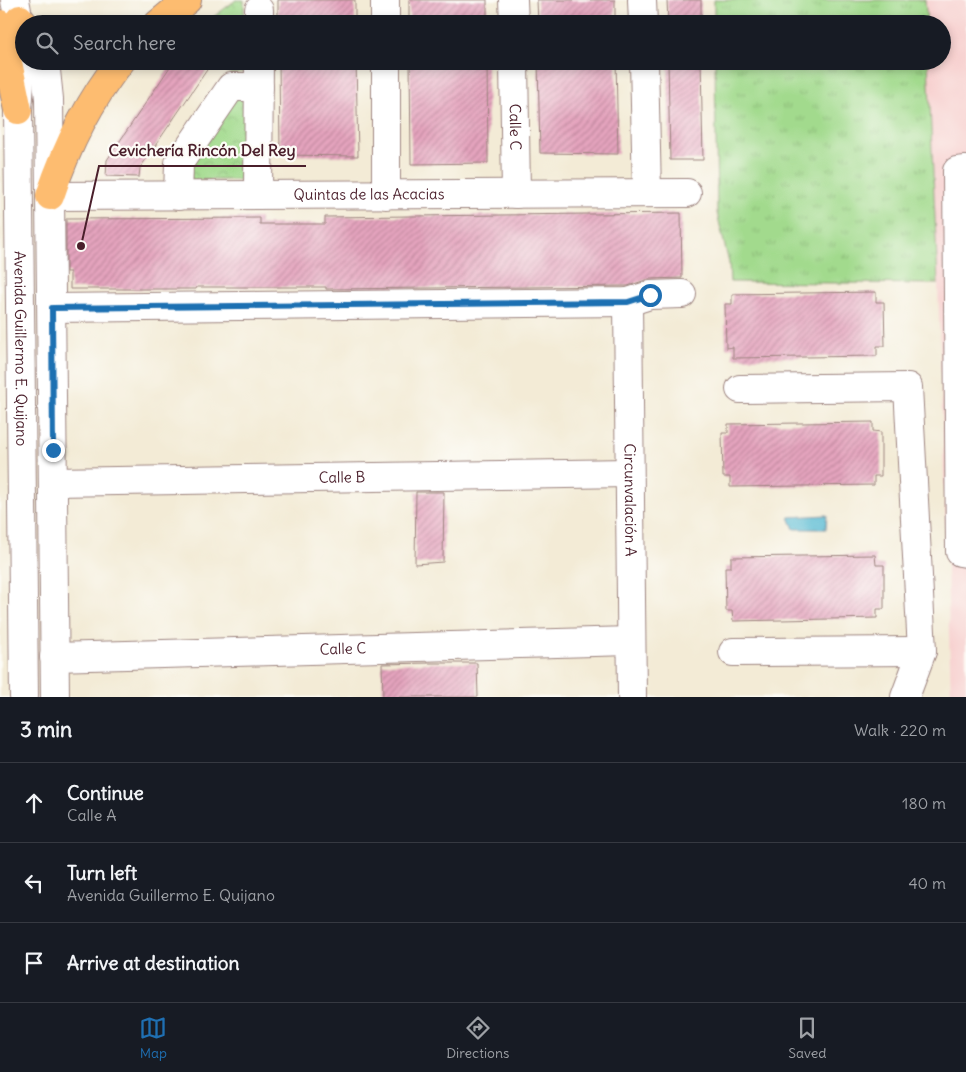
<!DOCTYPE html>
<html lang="en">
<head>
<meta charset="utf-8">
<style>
	:root { --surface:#171b24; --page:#242831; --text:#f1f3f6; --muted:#9ea1a6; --line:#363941; --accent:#1f6fb2 }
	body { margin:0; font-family:Delius,sans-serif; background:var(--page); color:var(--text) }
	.stop { position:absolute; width:15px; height:15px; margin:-11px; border:4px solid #1f6fb2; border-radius:50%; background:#fff }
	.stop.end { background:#1f6fb2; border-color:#fff; box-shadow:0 1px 5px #0008 }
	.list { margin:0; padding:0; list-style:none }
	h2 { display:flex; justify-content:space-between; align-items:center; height:65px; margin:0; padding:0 20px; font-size:21px }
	h2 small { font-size:16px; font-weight:400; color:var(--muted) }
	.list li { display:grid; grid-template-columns:32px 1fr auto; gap:15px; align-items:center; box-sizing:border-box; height:80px; padding:0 20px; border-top:1px solid var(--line) }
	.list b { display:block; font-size:19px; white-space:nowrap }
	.list p { margin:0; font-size:16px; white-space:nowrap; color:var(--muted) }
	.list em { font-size:16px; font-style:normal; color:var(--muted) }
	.icon { flex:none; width:28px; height:28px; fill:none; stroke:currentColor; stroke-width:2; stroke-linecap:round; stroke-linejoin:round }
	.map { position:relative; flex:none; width:966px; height:697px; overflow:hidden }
	.search { position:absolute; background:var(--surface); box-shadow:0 2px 8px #0003; left:15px; right:15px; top:15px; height:55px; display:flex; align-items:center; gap:12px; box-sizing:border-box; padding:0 18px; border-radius:28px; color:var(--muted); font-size:19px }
	.sheet { height:305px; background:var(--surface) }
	nav { display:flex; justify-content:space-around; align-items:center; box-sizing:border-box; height:70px; border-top:1px solid var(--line); background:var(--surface); font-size:14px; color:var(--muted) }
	nav a { display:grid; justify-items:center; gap:2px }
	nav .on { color:var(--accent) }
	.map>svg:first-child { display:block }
	.built { fill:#f7d0cf }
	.grass { fill:url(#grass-tufts); stroke:#767c5c }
	.park { fill:url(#park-crowns); stroke:#767c5c }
	.water { fill:#54b9d2; stroke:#4f6c7e }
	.building { fill:url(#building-hatch) }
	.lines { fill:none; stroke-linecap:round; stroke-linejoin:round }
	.minor-casing { stroke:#9e8580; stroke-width:30 }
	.major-casing { stroke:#9e8580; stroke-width:30 }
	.minor { stroke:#fff; stroke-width:28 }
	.major { stroke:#fdbc70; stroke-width:28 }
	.route { stroke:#1f6fb2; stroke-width:6 }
	.labels { text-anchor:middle; stroke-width:4.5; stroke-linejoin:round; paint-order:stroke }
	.street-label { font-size:15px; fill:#4a1f2b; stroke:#fdfcf7 }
	.leader { fill:none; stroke:#4a1f2b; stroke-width:2 }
	.callout-dot { fill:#4a1f2b; stroke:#fdfcf7; stroke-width:2 }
	.callout-label { font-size:16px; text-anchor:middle; font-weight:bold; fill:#4a1f2b; stroke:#fdfcf7; stroke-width:4.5; stroke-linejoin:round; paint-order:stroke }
</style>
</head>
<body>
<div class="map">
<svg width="966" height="697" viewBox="0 0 966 697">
	<defs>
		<pattern id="grass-tufts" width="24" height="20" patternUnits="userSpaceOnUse" patternTransform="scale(1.25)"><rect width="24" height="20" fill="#a2da8d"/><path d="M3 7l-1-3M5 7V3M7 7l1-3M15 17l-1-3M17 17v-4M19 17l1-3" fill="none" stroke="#8dbb7a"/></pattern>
		<pattern id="park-crowns" width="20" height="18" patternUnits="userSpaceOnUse" patternTransform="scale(1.25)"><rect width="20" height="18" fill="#a2da8d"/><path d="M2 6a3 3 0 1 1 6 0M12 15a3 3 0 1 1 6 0" fill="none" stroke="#8dbb7a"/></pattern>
		<pattern id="building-hatch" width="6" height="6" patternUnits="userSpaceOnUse" patternTransform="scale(1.25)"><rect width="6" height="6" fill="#e5a4be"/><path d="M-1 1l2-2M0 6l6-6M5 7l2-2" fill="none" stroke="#bc859b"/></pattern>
	</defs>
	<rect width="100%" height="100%" fill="#fdfcf7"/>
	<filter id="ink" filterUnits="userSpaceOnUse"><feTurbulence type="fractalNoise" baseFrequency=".02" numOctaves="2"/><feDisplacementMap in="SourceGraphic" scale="10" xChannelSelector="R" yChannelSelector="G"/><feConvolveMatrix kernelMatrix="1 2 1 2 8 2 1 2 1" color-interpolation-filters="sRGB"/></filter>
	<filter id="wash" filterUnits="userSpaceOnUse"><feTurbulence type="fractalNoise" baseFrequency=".0096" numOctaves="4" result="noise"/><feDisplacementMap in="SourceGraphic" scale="20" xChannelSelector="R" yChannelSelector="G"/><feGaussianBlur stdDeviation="1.12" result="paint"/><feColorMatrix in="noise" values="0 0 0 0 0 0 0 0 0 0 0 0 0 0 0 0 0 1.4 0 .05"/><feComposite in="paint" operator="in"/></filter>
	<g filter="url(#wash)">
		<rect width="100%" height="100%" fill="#f3ebd6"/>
		<path class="built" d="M 925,0 L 966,0 L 966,697 L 951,697 L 938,284 L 928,61 L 942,61 L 942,24 L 927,24 Z"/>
		<g class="grass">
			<path d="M 714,0 L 925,0 L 927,24 L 714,24 Z"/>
			<path d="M 715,61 L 928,61 L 938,284 L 730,282 L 729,263 L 717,213 Z"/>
		</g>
		<g class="park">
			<path d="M 236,0 L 244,0 L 244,24 L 204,24 Z"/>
			<path d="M 213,61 L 245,61 L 245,72 L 231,74 Z"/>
			<path d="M 236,96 L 245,96 L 246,170 L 240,180 L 191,180 L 189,160 Z"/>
		</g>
		<path class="water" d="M 827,515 L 826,529 L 794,529 L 789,517 Z"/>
		<g id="blocks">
			<g class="building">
				<rect x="278" y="0" width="77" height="24"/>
				<rect x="409" y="0" width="78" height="24"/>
				<path d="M 537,0 L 615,0 L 615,24 L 538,24 Z"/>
				<path d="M 667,0 L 701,0 L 701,24 L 668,24 Z"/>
				<path d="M 174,61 L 213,61 L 140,168 L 139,177 L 106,176 L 107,160 Z"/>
				<path d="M 279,61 L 356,61 L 358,156 L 280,155 Z"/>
				<path d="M 410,61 L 487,61 L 488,163 L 411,164 Z"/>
				<path d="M 538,61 L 616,61 L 618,154 L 540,153 Z"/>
				<path d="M 668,61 L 701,61 L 703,160 L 670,160 Z"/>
				<path d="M 681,213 L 682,278 L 649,279 L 628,286 L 326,289 L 326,287 L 197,287 L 196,289 L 70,289 L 70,272 L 66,272 L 66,219 L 260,218 L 260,224 L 325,224 L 325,217 Z"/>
				<path d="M 876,292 L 876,302 L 884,302 L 885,346 L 877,346 L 877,356 L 733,358 L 733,347 L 726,348 L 725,304 L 732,304 L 732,294 Z"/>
				<path d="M 873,422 L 873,431 L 881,432 L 881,476 L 874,476 L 874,485 L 730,487 L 730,477 L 723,477 L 722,433 L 728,433 L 728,424 Z"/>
				<path d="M 416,492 L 444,492 L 443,562 L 415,564 Z"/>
				<path d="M 875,555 L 876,565 L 884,565 L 884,609 L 877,609 L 877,618 L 733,621 L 732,611 L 726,611 L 725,567 L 731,567 L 731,557 Z"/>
				<path d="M 430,663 L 477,663 L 478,697 L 383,697 L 382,664 Z"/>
			</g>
		</g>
	</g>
	<g filter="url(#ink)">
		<use href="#blocks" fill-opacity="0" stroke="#9e8580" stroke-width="1"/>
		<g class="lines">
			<g class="minor-casing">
				<g id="minor">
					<path id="s1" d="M 15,0 C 23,37 21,73 18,110 L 24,697"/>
					<path d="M 385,0 L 385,24"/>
					<path d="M 513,0 L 514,24"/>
					<path d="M 642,0 L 643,24"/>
					<path d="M 259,10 L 259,24"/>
					<path d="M 45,61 L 49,99 L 50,196 L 55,697"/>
					<path d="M 386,61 L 386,195"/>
					<path id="s2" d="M 514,61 L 516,194"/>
					<path d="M 644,61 L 647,193"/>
					<path d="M 966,170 L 957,171 L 960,552 L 966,553"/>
					<path d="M 258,195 L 259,61"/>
					<path id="s3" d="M 50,196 L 687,193"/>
					<path d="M 178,196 L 179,163 L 231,87 L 259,87"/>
					<path id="s4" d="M 628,302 L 632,697"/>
					<path d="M 52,308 L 628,302 L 650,295 L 682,294"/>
					<path d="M 740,389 L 908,387 L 922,651 L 905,697"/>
					<path id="s5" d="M 53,482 L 629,473"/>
					<path d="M 733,652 L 922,651"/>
					<path id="s6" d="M 54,657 L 631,641"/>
				</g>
			</g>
			<g class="major-casing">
				<g id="major">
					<path d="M 20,19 L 24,24"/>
					<path d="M 0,24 L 18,110"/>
					<path d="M 158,24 L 187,0"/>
					<path d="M 50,196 C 66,148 89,101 121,61"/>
				</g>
			</g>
			<use href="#minor" class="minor"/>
			<use href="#major" class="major"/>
		</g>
	</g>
	<g class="lines" filter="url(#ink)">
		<path class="route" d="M 53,450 L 52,308 L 628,302 L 650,295"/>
	</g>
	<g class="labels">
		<g class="street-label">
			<text dy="5" stroke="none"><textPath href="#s2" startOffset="66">Calle C</textPath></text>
			<text dy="5" stroke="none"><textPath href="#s3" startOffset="319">Quintas de las Acacias</textPath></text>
			<text dy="5" stroke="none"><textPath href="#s1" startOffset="349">Avenida Guillermo E. Quijano</textPath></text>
			<text dy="5" stroke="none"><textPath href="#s5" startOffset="289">Calle B</textPath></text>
			<text dy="5" stroke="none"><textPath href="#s4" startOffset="198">Circunvalación A</textPath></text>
			<text dy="5" stroke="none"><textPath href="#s6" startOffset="289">Calle C</textPath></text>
		</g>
	</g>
	<path class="leader" d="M81 246L99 166H306"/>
	<circle class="callout-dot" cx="81" cy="246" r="5"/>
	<g class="callout-label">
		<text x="202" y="156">Cevichería Rincón Del Rey</text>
	</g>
</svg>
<div class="stop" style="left:650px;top:295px"></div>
<div class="stop end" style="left:53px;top:450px"></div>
<div class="search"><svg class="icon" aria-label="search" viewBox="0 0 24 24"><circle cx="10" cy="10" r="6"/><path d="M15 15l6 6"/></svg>Search here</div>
</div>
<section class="sheet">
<h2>3 min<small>Walk · 220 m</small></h2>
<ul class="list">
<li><svg class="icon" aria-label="ahead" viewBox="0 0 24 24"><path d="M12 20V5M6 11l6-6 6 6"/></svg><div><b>Continue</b><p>Calle A</p></div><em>180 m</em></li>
<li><svg class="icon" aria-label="left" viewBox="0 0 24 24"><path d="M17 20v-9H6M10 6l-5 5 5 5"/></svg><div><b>Turn left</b><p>Avenida Guillermo E. Quijano</p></div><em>40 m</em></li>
<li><svg class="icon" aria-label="arrive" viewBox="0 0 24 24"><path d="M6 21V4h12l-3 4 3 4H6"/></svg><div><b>Arrive at destination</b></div></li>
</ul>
</section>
<nav>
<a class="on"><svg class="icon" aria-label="map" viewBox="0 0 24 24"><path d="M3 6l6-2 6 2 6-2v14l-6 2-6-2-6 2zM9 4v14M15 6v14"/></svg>Map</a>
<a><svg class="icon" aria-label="directions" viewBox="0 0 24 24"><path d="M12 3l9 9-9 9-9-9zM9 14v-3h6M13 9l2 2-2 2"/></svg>Directions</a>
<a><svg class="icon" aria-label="saved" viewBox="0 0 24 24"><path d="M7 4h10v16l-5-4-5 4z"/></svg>Saved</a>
</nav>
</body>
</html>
